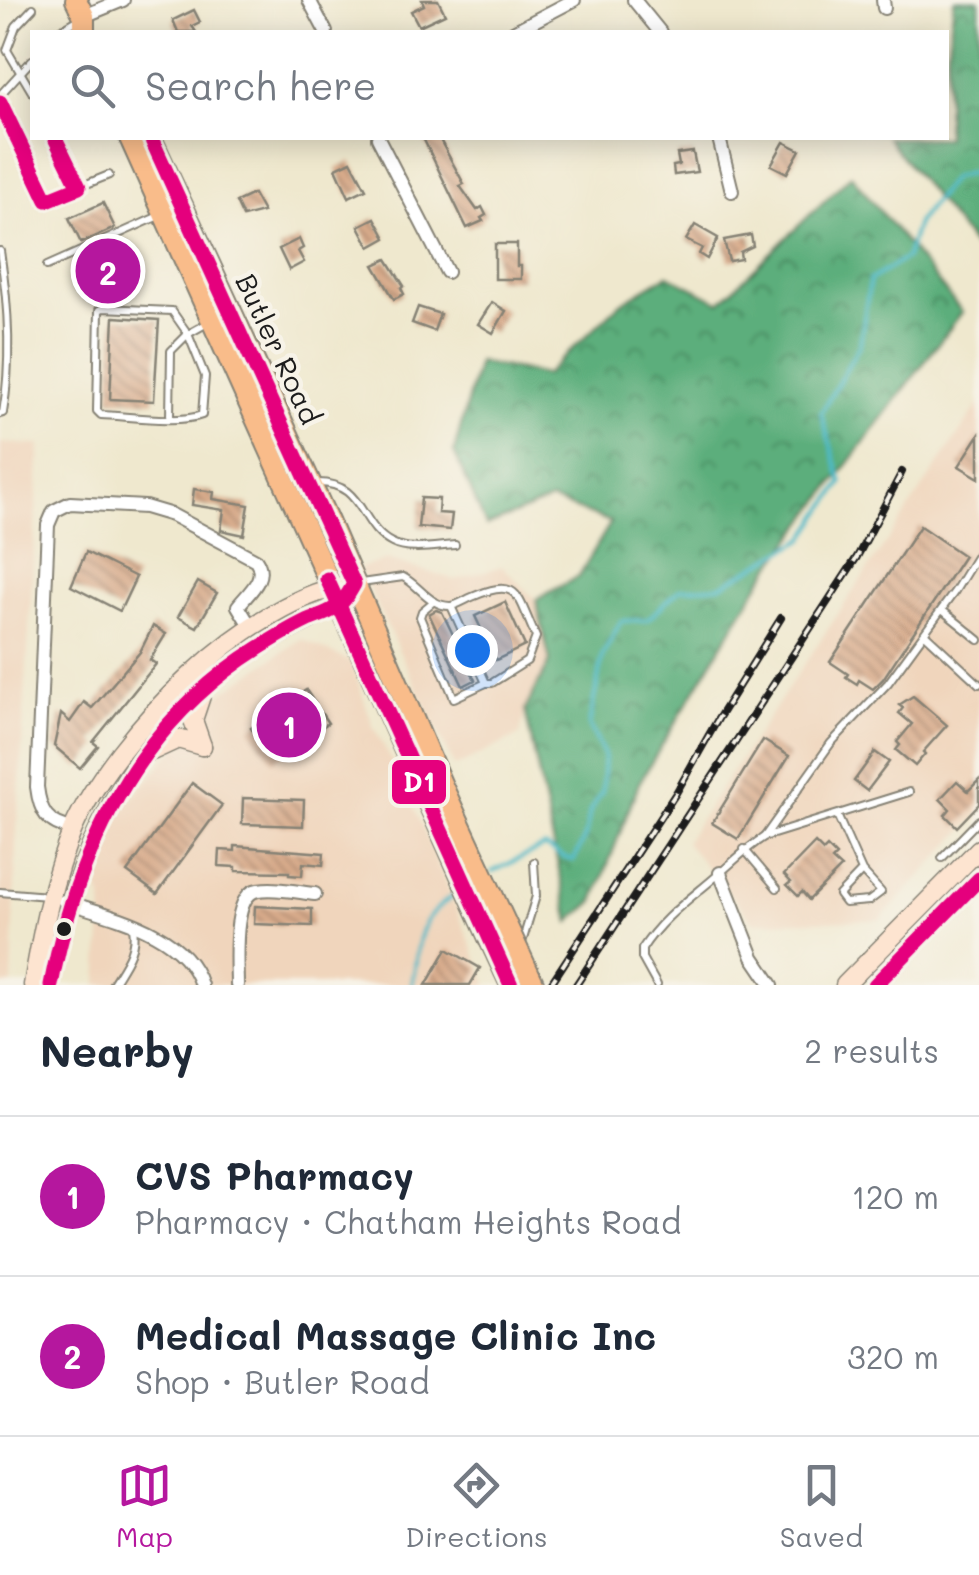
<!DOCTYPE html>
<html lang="en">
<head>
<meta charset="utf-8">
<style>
	:root { --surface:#fff; --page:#f6f6f7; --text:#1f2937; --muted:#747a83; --line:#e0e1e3; --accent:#b5179e }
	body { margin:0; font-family:Mali,sans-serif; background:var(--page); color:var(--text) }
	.you { position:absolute; left:472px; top:650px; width:35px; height:35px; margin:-25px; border:8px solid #fff; border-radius:50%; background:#1a73e8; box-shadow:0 0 0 15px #1a73e833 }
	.badge { display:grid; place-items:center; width:65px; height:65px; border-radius:50%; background:var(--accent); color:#fff; font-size:32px; font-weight:700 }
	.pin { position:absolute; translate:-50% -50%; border:5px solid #fff; box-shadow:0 2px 10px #0006 }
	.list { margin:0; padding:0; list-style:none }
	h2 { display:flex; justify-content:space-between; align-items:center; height:130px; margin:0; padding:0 40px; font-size:42px }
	h2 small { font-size:32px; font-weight:400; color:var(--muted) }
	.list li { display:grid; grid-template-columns:65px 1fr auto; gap:30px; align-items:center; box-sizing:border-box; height:160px; padding:0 40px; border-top:2px solid var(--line) }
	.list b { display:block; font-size:38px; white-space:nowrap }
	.list p { margin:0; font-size:32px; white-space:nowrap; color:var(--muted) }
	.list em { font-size:32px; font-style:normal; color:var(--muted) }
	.icon { flex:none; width:55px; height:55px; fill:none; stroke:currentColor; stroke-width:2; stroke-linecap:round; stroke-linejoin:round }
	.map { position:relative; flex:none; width:979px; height:985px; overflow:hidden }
	.search { position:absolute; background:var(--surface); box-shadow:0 5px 25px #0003; left:30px; right:30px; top:30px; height:110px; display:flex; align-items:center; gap:25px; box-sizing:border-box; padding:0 35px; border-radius:0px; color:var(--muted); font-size:38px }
	.sheet { height:450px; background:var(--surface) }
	nav { display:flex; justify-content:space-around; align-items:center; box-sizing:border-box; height:140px; border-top:2px solid var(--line); background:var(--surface); font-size:28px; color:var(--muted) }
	nav a { display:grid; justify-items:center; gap:5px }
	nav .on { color:var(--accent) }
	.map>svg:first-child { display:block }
	.built { fill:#f0d5bc }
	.forest { fill:url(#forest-crowns); stroke:#3c654c; stroke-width:2.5 }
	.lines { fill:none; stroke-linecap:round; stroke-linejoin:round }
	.stream { stroke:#4ebac8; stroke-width:4 }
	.building { fill:url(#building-back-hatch) }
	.lane-casing { stroke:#868275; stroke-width:10 }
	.street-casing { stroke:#868275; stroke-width:16 }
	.secondary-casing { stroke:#868275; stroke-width:21 }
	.primary-casing { stroke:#868275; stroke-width:24 }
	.lane { stroke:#fff; stroke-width:6 }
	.street { stroke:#fff; stroke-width:12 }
	.secondary { stroke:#fde4d0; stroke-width:18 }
	.primary { stroke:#f9bc8a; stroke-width:20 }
	.rail-casing { stroke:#1c1c1c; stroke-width:8 }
	.rail { stroke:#f7f3e8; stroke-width:4; stroke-dasharray:11; stroke-linecap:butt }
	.primary-bridge-casing { stroke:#868275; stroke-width:24; stroke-linecap:butt }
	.primary-bridge { stroke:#f9bc8a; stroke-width:20 }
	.bus-1-casing { stroke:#f7f3e8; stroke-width:22 }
	.bus-1 { stroke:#e5007d; stroke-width:15 }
	.bus-dot { fill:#1c1c1c; stroke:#f7f3e8; stroke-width:4 }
	.labels { text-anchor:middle; stroke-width:9; stroke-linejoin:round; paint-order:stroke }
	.street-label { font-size:28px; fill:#1c1c1c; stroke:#f7f3e8 }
	.line-badge { stroke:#f7f3e8; stroke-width:4 }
	.badge-label { font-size:28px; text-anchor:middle; font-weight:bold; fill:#fff }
</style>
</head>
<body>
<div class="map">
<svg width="979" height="985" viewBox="0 0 979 985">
	<defs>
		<pattern id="forest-crowns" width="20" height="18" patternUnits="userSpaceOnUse" patternTransform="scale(2.5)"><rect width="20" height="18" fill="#5cae7b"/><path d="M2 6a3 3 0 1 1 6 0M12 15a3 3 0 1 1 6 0" fill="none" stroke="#4b8d64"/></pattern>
		<pattern id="building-back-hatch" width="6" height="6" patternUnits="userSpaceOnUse" patternTransform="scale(2.5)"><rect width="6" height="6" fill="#d8ab8b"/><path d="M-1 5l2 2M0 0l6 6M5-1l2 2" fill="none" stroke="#ae8a71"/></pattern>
	</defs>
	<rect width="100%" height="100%" fill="#f7f3e8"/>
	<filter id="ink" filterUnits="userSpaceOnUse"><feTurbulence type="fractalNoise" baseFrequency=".01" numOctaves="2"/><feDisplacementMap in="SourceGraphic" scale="20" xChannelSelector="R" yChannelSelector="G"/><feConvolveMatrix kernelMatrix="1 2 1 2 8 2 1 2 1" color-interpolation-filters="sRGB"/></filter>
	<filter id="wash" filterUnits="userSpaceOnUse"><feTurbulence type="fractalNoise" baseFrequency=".0048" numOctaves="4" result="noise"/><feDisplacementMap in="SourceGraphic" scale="40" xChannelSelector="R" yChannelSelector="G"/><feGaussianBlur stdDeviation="2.25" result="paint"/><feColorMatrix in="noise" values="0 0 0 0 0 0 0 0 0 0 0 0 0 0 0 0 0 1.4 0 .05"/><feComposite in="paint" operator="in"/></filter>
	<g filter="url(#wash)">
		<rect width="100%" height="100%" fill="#efe8ce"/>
		<g class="built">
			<path d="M 979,404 L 979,814 L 880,920 L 754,922 L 685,842 Z"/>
			<path d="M 0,443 L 40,445 L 16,845 L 12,985 L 0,985 Z"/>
			<path d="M 388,560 L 455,580 L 502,566 L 536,600 L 550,662 L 525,710 L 520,735 L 455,767 L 359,568 Z"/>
			<path d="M 301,639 L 351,662 L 373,726 L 405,786 L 488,985 L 98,985 L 103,900 L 91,874 L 102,842 L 129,802 L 201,718 L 205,705 Z"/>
		</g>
		<g class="forest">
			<path d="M 954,0 L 979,0 L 979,253 L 887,138 L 946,138 L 947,55 Z"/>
			<path d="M 851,175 L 962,312 L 762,579 L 639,783 L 594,901 L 570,922 L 525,710 L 550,661 L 536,600 L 579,576 L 611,522 L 551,500 L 486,526 L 454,452 L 478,362 L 545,375 L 621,303 L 668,275 L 720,302 Z"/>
		</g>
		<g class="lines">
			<g class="stream">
				<path d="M 492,872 L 543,847 C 556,849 560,860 574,860 L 585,837 L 590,811 L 602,792 L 604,755 L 589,725 L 603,654 L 621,621 L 647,620 L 680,589 L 720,586 L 804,539 L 842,483 L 821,413 L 860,344 L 870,280 L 906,258 L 917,223 L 952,178 L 979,170"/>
				<path d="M 412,985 C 421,938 414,920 458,893"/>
			</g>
		</g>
		<g id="blocks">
			<g class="building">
				<path d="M 422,0 L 438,0 L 445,14 L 419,26 L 411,11 L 424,5 Z"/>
				<path d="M 194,10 L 200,22 L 192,26 L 196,32 L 178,32 L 173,20 Z"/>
				<path d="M 423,138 L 439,138 L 464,184 L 460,186 L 477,210 L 482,207 L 486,215 L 481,218 L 483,221 L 467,228 Z"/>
				<path d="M 784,142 L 800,150 L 787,173 L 771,165 Z"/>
				<path d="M 693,152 L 697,172 L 674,175 L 673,166 L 679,165 L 677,154 Z"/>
				<path d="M 351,161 L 366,189 L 349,197 L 336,168 Z"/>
				<path d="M 253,194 L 263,212 L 243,217 L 236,202 Z"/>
				<path d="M 103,203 L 115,228 L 81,243 L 69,218 Z"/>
				<path d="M 375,218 L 386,238 L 370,247 L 359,226 Z"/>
				<path d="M 695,225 L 718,238 L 707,259 L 699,254 L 702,248 L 686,240 Z"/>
				<path d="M 751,235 L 753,246 L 740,252 L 741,259 L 729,261 L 724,240 Z"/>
				<path d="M 299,239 L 303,248 L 298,251 L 304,262 L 289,270 L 279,249 Z"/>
				<path d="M 495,244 L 517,244 L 517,266 L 521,266 L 521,279 L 495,279 Z"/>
				<path d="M 117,256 L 129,256 L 127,287 L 83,285 L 83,274 L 88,274 L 88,259 L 107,259 Z"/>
				<path d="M 387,259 L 404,286 L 401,288 L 404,294 L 394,299 L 374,265 Z"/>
				<path d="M 492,302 L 506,311 L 493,333 L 478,324 Z"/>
				<path d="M 418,307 L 440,314 L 434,331 L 412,323 Z"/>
				<path d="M 114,317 L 159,320 L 154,401 L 110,399 Z"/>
				<path d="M 979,435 L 979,478 L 959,466 Z"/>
				<path d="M 194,489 L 214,492 L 213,499 L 249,505 L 244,535 L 221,530 L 224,510 L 192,505 Z"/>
				<path d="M 421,498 L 439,499 L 438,513 L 452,514 L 450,530 L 418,527 Z"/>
				<path d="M 920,526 L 964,556 L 883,679 L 873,689 L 859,680 L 857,684 L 846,677 L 848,674 L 830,662 Z"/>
				<path d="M 86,552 L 136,577 L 120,611 L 71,586 Z"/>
				<path d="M 198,582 L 217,593 L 197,627 L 178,617 Z"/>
				<path d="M 505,602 L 525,646 L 496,660 L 475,616 Z"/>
				<path d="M 436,610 L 442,612 L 475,680 L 463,686 L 429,614 Z"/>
				<path d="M 153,626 L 166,634 L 150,660 L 156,664 L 93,742 L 98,746 L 80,768 L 54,746 L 61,714 L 70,722 L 84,702 L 92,708 L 140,652 Z"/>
				<path d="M 306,690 L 328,723 L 273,761 L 251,728 Z"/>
				<path d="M 913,696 L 947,725 L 923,752 L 925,754 L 915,766 L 896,750 L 900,745 L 897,742 L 912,724 L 899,713 L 903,708 L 899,705 Z"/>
				<path d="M 763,740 L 789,756 L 738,839 L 712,823 Z"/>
				<path d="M 875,752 L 889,762 L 867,791 L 854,781 Z"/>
				<path d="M 979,780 L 979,804 L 957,827 L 945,815 L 950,809 L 940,799 L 957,781 L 968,791 Z"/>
				<path d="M 192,783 L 222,805 L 157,894 L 127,872 Z"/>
				<path d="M 243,798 L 304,800 L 303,826 L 242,824 Z"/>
				<path d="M 815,843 L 823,851 L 827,847 L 836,856 L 832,860 L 841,868 L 809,900 L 802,892 L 798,896 L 787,885 L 791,882 L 784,875 Z"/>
				<path d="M 235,846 L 324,853 L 323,865 L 303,863 L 302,876 L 289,875 L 289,872 L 236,871 L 236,867 L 219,866 L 220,850 L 235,851 Z"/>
				<path d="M 255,906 L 312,909 L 312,926 L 254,924 Z"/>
				<path d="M 447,949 L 480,968 L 470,985 L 426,985 Z"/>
			</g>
		</g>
	</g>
	<g filter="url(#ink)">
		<use href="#blocks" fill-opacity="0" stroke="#868275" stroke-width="2.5"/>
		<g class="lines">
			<g class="lane-casing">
				<g id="lane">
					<path d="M 57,32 L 79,19"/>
					<path d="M 32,92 L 7,50 L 16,26 L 33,8"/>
					<path d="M 0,95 L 32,60"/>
					<path d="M 0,102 L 47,200 L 109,175"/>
					<path d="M 55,138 L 79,187"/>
					<path d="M 0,251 C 9,306 12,359 3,413 L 0,414"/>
					<path d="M 47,266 L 159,216"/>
					<path d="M 170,417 L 171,351 L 188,334 L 205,376 L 202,415 C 178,424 128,416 101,415 L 97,411 L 99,310 L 103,308 L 172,311 L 188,334 L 213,320 L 231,315"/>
					<path d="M 315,483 C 365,481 358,526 392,543 C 409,552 437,546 455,545"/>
					<path d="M 361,583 L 403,577 C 419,585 430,606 450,606 C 456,606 465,600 472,597 C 521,576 517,597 536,637 L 527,661 L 492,683 L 486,683 L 451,606"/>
					<path d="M 434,601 L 422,611 L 420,617 L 454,698 L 486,683"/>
					<path d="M 942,610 L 979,640"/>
					<path d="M 925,634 L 979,684"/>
					<path d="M 837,815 L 862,871 L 881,892 L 869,901 L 845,903 L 839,895 L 862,871"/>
					<path d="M 765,836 L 831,743 L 888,683 L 955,591 L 979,552"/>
					<path d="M 744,849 L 777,888"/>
					<path d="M 942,858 L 979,820"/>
					<path d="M 0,892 L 48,896"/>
					<path d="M 521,946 L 536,896 L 534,862"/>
					<path d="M 112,985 C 124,965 137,950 133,927"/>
					<path d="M 657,985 L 642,958 L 642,949 C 664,915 692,898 721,872 C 736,859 748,847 764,837 L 909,792"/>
				</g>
			</g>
			<g class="street-casing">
				<g id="street">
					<path d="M 309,0 L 326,32"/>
					<path d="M 634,0 L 660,32"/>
					<path d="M 883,0 L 884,8"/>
					<path d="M 84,16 L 123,0"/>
					<path d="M 513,32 L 574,0"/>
					<path d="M 378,138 L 447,272"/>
					<path d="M 719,138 L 732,191"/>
					<path d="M 73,829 C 47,824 40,812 37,787 L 48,525 L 54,511 L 70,503 L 145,507 L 172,515 L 256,560 C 268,578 249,592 238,606 L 252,629"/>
					<path d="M 720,873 L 753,957 L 772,985"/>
					<path d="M 64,901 C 113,917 184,931 201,985"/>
					<path d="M 237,985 C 237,963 231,894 258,890 C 276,887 297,892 315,894"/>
				</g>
			</g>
			<g class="secondary-casing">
				<g id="secondary">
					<path d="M 201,696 L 193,720 L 202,746"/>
					<path d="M 152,751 L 178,739 L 202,746"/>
					<path d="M 33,985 C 42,932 52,879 73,829 C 114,736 251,595 354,584"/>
					<path d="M 51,985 C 70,863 132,731 238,661 C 261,646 286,631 311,619 C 319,614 331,612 339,606 C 339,605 347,595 348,594"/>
					<path d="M 845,985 L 979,849"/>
					<path d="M 875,985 L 979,879"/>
				</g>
			</g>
			<g class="primary-casing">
				<g id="primary">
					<path d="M 76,0 L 84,16 L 84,32"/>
					<path d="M 130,138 L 490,940"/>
					<path d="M 151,138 L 327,519 L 443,788"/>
				</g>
			</g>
			<use href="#lane" class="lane"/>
			<use href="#street" class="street"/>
			<use href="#secondary" class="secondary"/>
			<use href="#primary" class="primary"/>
			<g class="rail-casing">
				<g id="rail">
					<path d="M 550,985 L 676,793 L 718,719 L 781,618"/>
					<path d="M 576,985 L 857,557 L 902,472"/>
				</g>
			</g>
			<use href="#rail" class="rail"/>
			<g class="primary-bridge-casing">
				<g id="primary-bridge">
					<path d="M 443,788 L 534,985"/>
					<path d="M 490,940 L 511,985"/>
				</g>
			</g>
			<use href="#primary-bridge" class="primary-bridge"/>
			<g class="bus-1-casing">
				<g id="bus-1">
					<path d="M 0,102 L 47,200 L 79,187 L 55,138"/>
					<path d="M 327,579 L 511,985"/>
					<path d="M 51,985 C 76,856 131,736 242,659 C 263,645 285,631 308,620 C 317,616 327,614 335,608 C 344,602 349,593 354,584 L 151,138"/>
					<path d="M 875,985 L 979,879"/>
				</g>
			</g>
			<use href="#bus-1" class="bus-1"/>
		</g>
	</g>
	<circle class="bus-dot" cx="64" cy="929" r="9"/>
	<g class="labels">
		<g class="street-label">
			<text transform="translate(278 349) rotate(65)" y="10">Butler Road</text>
		</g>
	</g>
	<rect class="line-badge" x="390" y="758" width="58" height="48" rx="10" fill="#e5007d"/>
	<g class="badge-label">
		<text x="419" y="792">D1</text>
	</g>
</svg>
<div class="you"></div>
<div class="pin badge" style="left:289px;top:725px">1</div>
<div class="pin badge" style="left:108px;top:271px">2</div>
<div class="search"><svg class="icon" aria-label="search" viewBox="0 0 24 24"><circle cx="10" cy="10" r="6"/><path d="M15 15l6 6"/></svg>Search here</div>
</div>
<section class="sheet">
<h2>Nearby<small>2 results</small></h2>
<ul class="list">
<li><span class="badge">1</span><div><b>CVS Pharmacy</b><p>Pharmacy · Chatham Heights Road</p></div><em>120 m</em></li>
<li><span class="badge">2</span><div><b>Medical Massage Clinic Inc</b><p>Shop · Butler Road</p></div><em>320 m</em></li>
</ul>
</section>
<nav>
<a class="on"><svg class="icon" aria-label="map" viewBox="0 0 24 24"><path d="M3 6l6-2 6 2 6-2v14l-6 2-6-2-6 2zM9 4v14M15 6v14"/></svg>Map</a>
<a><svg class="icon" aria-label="directions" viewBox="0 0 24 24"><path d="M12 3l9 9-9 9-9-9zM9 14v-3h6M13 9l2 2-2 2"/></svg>Directions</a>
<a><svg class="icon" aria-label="saved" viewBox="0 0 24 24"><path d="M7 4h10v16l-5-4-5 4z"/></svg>Saved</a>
</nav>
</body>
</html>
